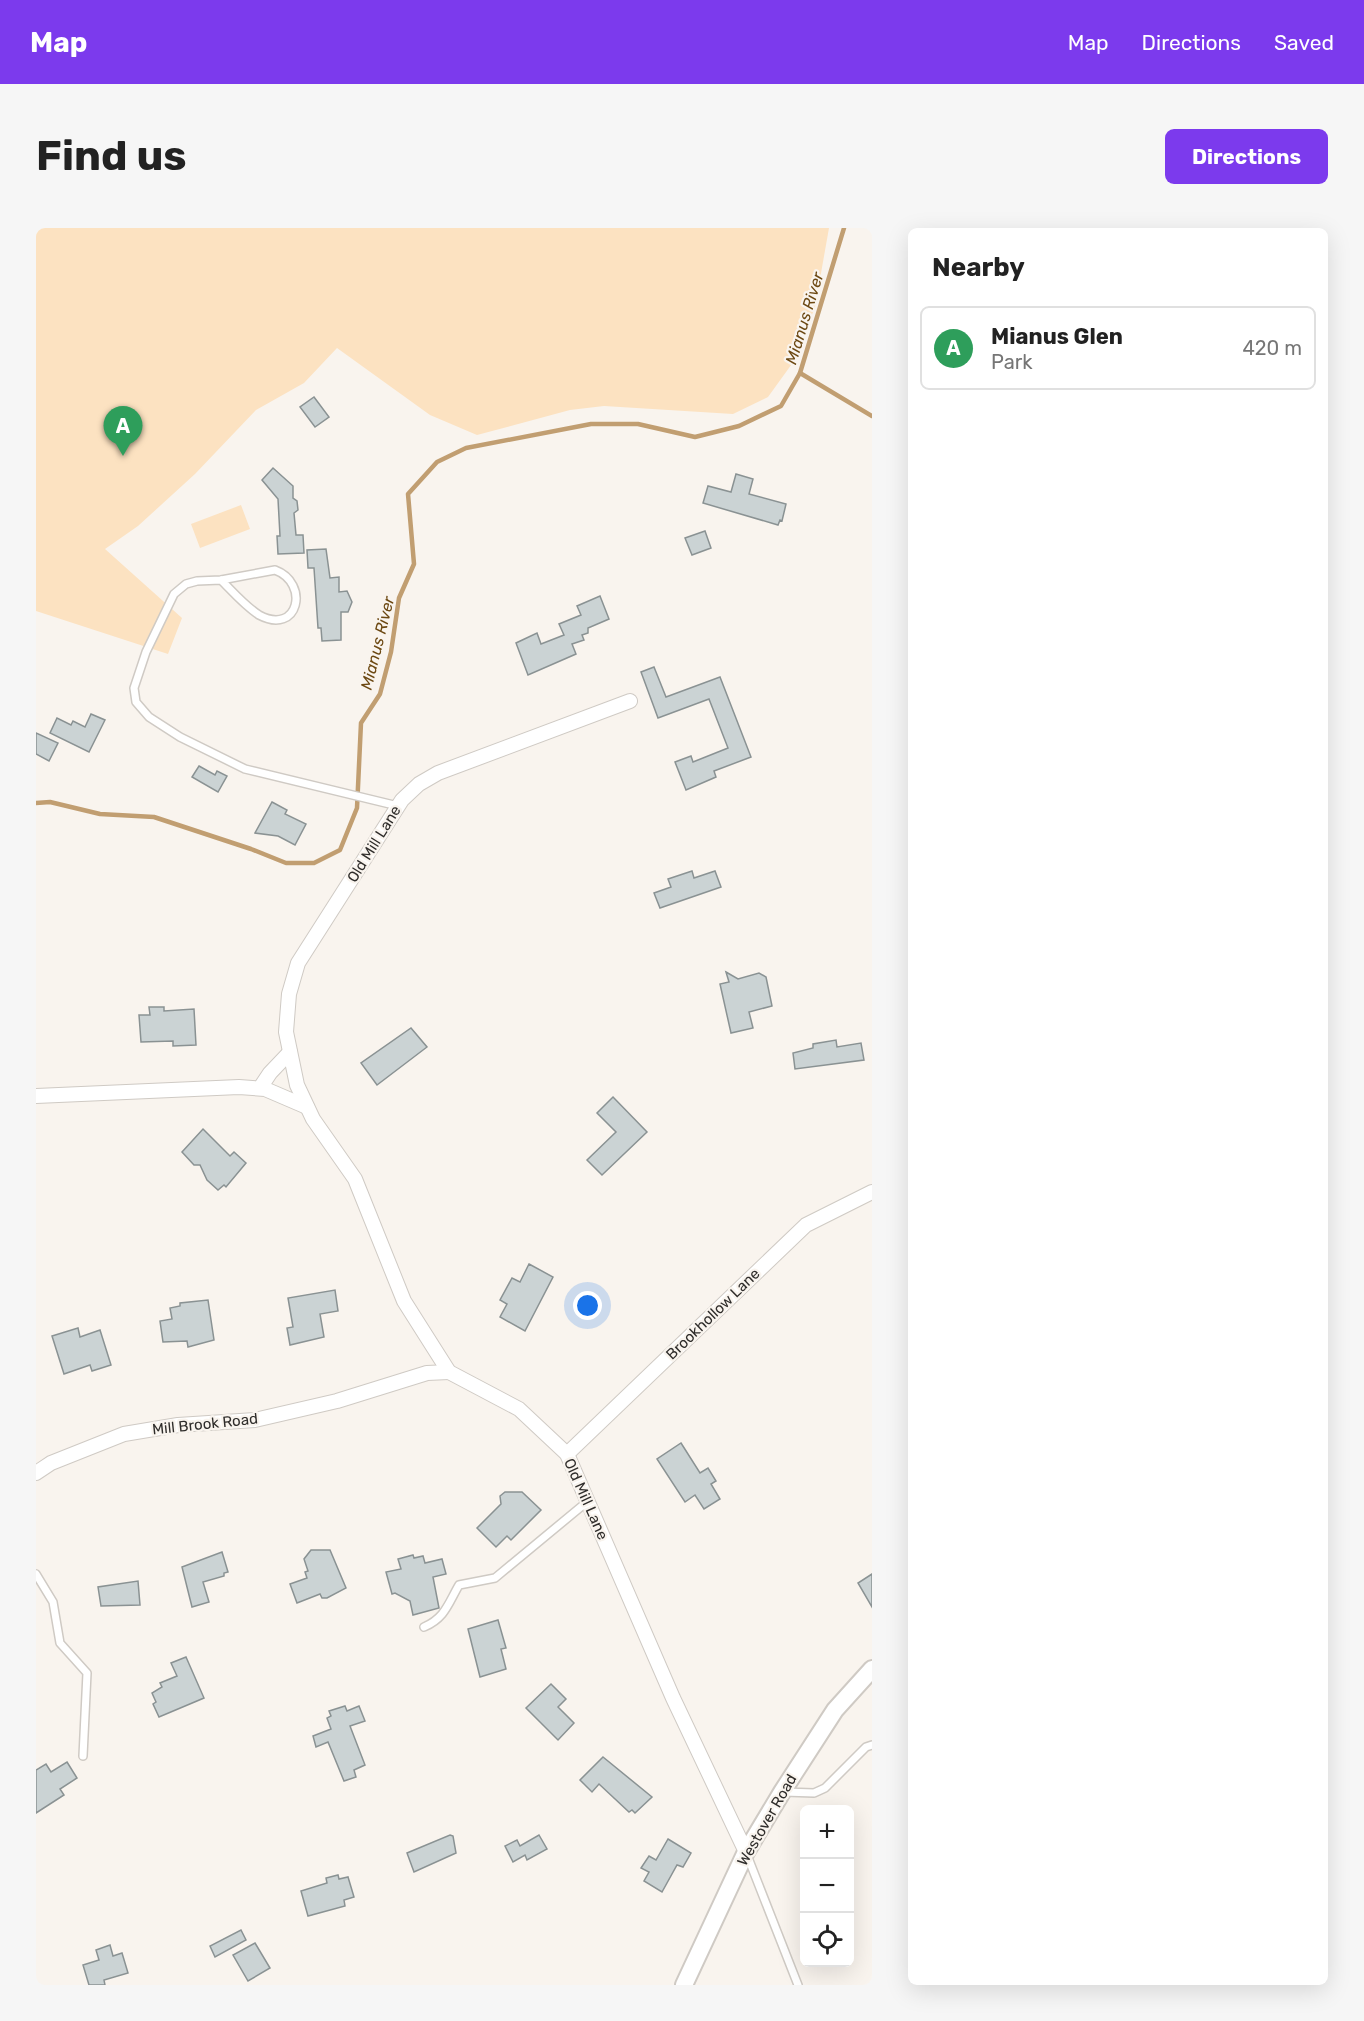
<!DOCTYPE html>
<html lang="en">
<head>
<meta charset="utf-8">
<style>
	:root { --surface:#fff; --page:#f6f6f6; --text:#222; --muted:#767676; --line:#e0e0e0; --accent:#7c3aed }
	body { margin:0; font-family:Rubik,sans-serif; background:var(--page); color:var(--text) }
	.controls { position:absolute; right:18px; bottom:18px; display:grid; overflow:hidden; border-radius:9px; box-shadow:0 6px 24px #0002 }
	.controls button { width:54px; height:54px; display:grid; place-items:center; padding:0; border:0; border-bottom:2px solid var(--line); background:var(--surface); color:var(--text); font:30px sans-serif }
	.you { position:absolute; left:552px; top:1078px; width:21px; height:21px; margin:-15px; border:4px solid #fff; border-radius:50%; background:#1a73e8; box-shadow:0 0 0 9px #1a73e833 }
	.badge { display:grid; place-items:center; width:39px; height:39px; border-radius:50%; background:var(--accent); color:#fff; font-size:20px; font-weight:700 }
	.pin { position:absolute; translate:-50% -50px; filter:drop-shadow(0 2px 3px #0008) }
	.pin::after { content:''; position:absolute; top:32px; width:21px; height:18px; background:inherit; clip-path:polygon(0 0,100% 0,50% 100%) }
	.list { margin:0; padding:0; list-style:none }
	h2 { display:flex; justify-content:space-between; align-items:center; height:78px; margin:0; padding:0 24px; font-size:26px }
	h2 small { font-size:20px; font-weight:400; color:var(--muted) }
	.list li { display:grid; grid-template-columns:39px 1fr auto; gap:18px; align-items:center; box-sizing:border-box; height:84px; margin:0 12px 12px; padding:0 12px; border:2px solid var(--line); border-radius:9px }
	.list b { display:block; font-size:22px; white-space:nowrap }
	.list p { margin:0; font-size:20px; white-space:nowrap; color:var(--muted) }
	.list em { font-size:20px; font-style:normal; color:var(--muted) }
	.icon { flex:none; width:33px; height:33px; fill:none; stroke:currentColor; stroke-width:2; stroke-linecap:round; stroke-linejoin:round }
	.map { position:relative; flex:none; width:836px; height:1757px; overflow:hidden; border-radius:9px }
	header { display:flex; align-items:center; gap:36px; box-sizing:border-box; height:84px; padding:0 30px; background:var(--accent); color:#fff }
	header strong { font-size:28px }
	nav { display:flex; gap:33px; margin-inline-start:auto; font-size:21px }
	.intro { display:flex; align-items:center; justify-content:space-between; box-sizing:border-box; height:144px; padding:0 36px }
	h1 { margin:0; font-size:42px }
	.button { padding:15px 27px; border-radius:9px; background:var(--accent); color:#fff; font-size:21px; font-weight:700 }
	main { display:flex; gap:36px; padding:0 36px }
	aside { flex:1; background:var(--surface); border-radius:9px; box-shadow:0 6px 24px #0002 }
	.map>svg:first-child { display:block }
	.green { fill:#fce2c1 }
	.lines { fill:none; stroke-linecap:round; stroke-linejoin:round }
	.stream { stroke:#c19e71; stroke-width:4.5 }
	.building { fill:#cbd3d4; stroke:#8a9293; stroke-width:1.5 }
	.service-casing { stroke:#cfcac4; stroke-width:10 }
	.minor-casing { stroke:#cfcac4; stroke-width:16 }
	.tertiary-casing { stroke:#cfcac4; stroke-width:20 }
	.service { stroke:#fff; stroke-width:7 }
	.minor { stroke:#fff; stroke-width:14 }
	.tertiary { stroke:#fff; stroke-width:16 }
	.labels { text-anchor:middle; stroke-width:4.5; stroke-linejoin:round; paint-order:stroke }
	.street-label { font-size:15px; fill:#2f2d2b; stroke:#f9f4ee }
	.water-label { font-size:16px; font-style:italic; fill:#6c4812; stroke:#f9f4ee }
</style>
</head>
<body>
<header>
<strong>Map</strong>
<nav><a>Map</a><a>Directions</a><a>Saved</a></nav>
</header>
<div class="intro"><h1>Find us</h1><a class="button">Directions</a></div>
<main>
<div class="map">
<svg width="836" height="1757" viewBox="0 0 836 1757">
	<rect width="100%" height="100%" fill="#f9f4ee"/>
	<g class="green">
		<path d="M 0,0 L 793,0 L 779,79 L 758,133 L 732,169 L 697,186 L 568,178 L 534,182 L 441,207 L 394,187 L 301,120 L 268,155 L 220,182 L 159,246 L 102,298 L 69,321 L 146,390 L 132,426 L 0,383 Z"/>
		<path d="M 205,277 L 214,301 L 164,320 L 155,296 Z"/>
	</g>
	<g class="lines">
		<g class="stream">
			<path d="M 764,145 L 836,188"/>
			<path d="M 0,575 L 14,574 L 64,586 L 118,589 L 215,621 L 250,635 L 278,635 L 304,622 L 321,580 L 325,495 L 344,466 L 355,424 L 363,370 L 378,336 L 372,266 L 401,234 L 430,220 L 555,196 L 602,196 L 659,209 L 703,198 L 745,178 L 764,145 L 808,0"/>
		</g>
	</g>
	<g class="building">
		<path d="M 278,169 L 293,189 L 279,199 L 264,179 Z"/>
		<path d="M 237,240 L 257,258 L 257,270 L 261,273 L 262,282 L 258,285 L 260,307 L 267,307 L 268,325 L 242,326 L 241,308 L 244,308 L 242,271 L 226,252 Z"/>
		<path d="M 700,246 L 717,251 L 713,266 L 750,276 L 746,293 L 744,292 L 742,297 L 667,275 L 672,258 L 695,264 Z"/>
		<path d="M 669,303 L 675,320 L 656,327 L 649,310 Z"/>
		<path d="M 290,321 L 294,350 L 303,349 L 303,364 L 311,363 L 316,374 L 312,384 L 305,384 L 305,412 L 286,413 L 285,400 L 282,400 L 278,340 L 272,340 L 271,322 Z"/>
		<path d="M 564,368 L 573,391 L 552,400 L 552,405 L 546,407 L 548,412 L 536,416 L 540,426 L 492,447 L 480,415 L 501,405 L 505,416 L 528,407 L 523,396 L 545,387 L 541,378 Z"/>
		<path d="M 618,439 L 630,469 L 684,449 L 715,529 L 678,543 L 680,549 L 650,562 L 639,534 L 655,528 L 657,534 L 692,520 L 673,471 L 622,490 L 605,444 Z"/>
		<path d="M 55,486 L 69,492 L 53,524 L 14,505 L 21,490 L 35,497 L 37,493 L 49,499 Z"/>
		<path d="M 0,505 L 22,515 L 13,533 L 0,526 Z"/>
		<path d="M 163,538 L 179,547 L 181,543 L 191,548 L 182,564 L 156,549 Z"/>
		<path d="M 236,574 L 251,582 L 249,586 L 270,596 L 259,617 L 242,608 L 219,605 Z"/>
		<path d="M 656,643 L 658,650 L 679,643 L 685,659 L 624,680 L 618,665 L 635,659 L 632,651 Z"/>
		<path d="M 690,744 L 702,751 L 723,745 L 730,749 L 736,778 L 713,784 L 717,800 L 695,805 L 684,756 L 693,754 Z"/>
		<path d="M 113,779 L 128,779 L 128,783 L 158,781 L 160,817 L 137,818 L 137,813 L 105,814 L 103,787 L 114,787 Z"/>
		<path d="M 375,800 L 391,819 L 341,857 L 325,835 Z"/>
		<path d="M 800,812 L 801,819 L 825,815 L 828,832 L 759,841 L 757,825 L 777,820 L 777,816 Z"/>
		<path d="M 577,869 L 611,904 L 566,947 L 551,932 L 580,904 L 561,885 Z"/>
		<path d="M 167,901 L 194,928 L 198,924 L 210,935 L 190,959 L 188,957 L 182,962 L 171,952 L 164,937 L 158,937 L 146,924 Z"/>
		<path d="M 493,1036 L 517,1049 L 489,1103 L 464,1089 L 471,1076 L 464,1072 L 476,1050 L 484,1054 Z"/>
		<path d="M 299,1062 L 302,1083 L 284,1086 L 288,1109 L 254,1117 L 251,1100 L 257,1099 L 252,1070 Z"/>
		<path d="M 172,1072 L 178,1112 L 152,1119 L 151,1113 L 127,1114 L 124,1093 L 136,1091 L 134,1080 L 144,1078 L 144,1075 Z"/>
		<path d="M 42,1100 L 44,1109 L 64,1102 L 75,1137 L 56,1143 L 54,1137 L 28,1146 L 16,1108 Z"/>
		<path d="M 645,1215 L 664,1245 L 672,1240 L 680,1253 L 675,1256 L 684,1271 L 668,1281 L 659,1267 L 649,1274 L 621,1231 Z"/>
		<path d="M 469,1264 L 486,1264 L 505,1282 L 475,1312 L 471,1308 L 460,1319 L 441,1300 L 465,1276 L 464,1268 Z"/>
		<path d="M 275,1322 L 294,1322 L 310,1360 L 291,1370 L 286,1370 L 284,1366 L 261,1375 L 254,1356 L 271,1350 L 269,1344 L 272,1343 L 268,1331 Z"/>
		<path d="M 186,1324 L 192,1344 L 188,1345 L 188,1348 L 167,1354 L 173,1374 L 156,1379 L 146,1339 Z"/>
		<path d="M 377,1327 L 378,1330 L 387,1328 L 389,1335 L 406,1331 L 410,1346 L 397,1349 L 403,1380 L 377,1387 L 374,1373 L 359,1365 L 356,1366 L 350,1344 L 365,1341 L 362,1331 Z"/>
		<path d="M 836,1346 L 836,1379 L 822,1355 Z"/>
		<path d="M 102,1353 L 104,1377 L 65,1378 L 62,1359 Z"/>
		<path d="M 462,1392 L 470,1420 L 465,1421 L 470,1441 L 444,1449 L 432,1401 Z"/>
		<path d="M 150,1429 L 168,1470 L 123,1489 L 117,1476 L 120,1474 L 116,1465 L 126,1459 L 124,1455 L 141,1448 L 135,1435 Z"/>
		<path d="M 515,1456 L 530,1471 L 522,1479 L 538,1495 L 522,1512 L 490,1480 Z"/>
		<path d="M 309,1478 L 311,1483 L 323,1478 L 329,1493 L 314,1498 L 329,1537 L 318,1542 L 320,1549 L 308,1553 L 292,1514 L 280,1519 L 277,1508 L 295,1501 L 291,1490 L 295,1488 L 293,1483 Z"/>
		<path d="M 567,1529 L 616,1569 L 599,1585 L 596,1582 L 593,1584 L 563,1556 L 556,1564 L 544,1552 Z"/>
		<path d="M 31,1534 L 41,1550 L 24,1561 L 28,1567 L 0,1585 L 0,1542 L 10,1536 L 15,1544 Z"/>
		<path d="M 414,1607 L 417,1608 L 420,1625 L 378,1644 L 371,1625 Z"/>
		<path d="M 503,1607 L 511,1621 L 491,1632 L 489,1627 L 477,1634 L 469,1618 L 481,1612 L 484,1618 Z"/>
		<path d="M 632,1611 L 655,1625 L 647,1639 L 641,1637 L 626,1664 L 608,1653 L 613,1644 L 605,1640 L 613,1628 L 620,1632 Z"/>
		<path d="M 302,1647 L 303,1651 L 312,1649 L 318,1669 L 308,1672 L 309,1678 L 272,1688 L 265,1663 L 291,1655 L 290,1650 Z"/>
		<path d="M 205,1702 L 210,1712 L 179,1729 L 174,1718 Z"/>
		<path d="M 219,1715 L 234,1740 L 212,1753 L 197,1727 Z"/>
		<path d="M 74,1717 L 77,1728 L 86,1725 L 92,1745 L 68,1752 L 69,1757 L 53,1757 L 47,1737 L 63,1732 L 60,1722 Z"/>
	</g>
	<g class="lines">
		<g class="service-casing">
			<g id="service">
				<path d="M 185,352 C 197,364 209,378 223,387 C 263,408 274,355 239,342 L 185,352 L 161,353 L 150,356 L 138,366 L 110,424 L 98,460 L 100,474 L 113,489 L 144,509 L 209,541 L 362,578"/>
				<path d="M 0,1346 L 17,1374 L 24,1415 L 51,1445 L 47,1528"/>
				<path d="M 388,1399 C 409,1390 412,1376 423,1357 L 459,1350 L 552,1273"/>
				<path d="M 748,1564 L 778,1565 L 789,1560 L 830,1519 L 836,1517"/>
				<path d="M 711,1627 L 762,1757"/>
			</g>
		</g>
		<g class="minor-casing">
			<g id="minor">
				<path d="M 594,473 L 402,545 L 383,556 L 366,572 L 262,735 L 253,766 L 250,804 L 261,857 L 277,891 L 319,951 L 368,1073 L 413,1144 L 483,1181 L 531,1226 L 637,1470 L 710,1624"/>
				<path d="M 224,860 L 234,845 L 254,824"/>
				<path d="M 0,868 L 203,859 L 229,861 L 271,879"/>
				<path d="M 531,1226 L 770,997 L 836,964"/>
				<path d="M 0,1245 L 15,1235 L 88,1206 L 142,1197 L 219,1192 L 301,1173 L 391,1145 L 413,1144"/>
			</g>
		</g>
		<g class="tertiary-casing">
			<path id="tertiary" d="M 648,1757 L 710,1624 L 746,1564 L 799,1482 L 836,1441"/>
		</g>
		<use href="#service" class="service"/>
		<use href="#minor" class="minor"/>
		<use href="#tertiary" class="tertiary"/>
	</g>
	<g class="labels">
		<g class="street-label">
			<text transform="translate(338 616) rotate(-58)" y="5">Old Mill Lane</text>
			<text transform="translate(677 1086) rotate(-44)" y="5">Brookhollow Lane</text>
			<text transform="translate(169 1196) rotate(-6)" y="5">Mill Brook Road</text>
			<text transform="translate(550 1271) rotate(66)" y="5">Old Mill Lane</text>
			<text transform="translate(731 1592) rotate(-60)" y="5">Westover Road</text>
		</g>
		<g class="water-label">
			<text transform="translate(768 90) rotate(-73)" y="6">Mianus River</text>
			<text transform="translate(341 415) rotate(-76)" y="6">Mianus River</text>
		</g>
	</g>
</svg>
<div class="controls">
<button>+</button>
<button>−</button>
<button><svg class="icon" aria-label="locate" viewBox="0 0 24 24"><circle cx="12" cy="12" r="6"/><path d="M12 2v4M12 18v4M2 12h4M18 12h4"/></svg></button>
</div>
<div class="you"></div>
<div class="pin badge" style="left:87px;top:228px;background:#2e9e5b">A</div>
</div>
<aside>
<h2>Nearby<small></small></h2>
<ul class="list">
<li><span class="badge" style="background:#2e9e5b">A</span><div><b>Mianus Glen</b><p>Park</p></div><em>420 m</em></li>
</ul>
</aside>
</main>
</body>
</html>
